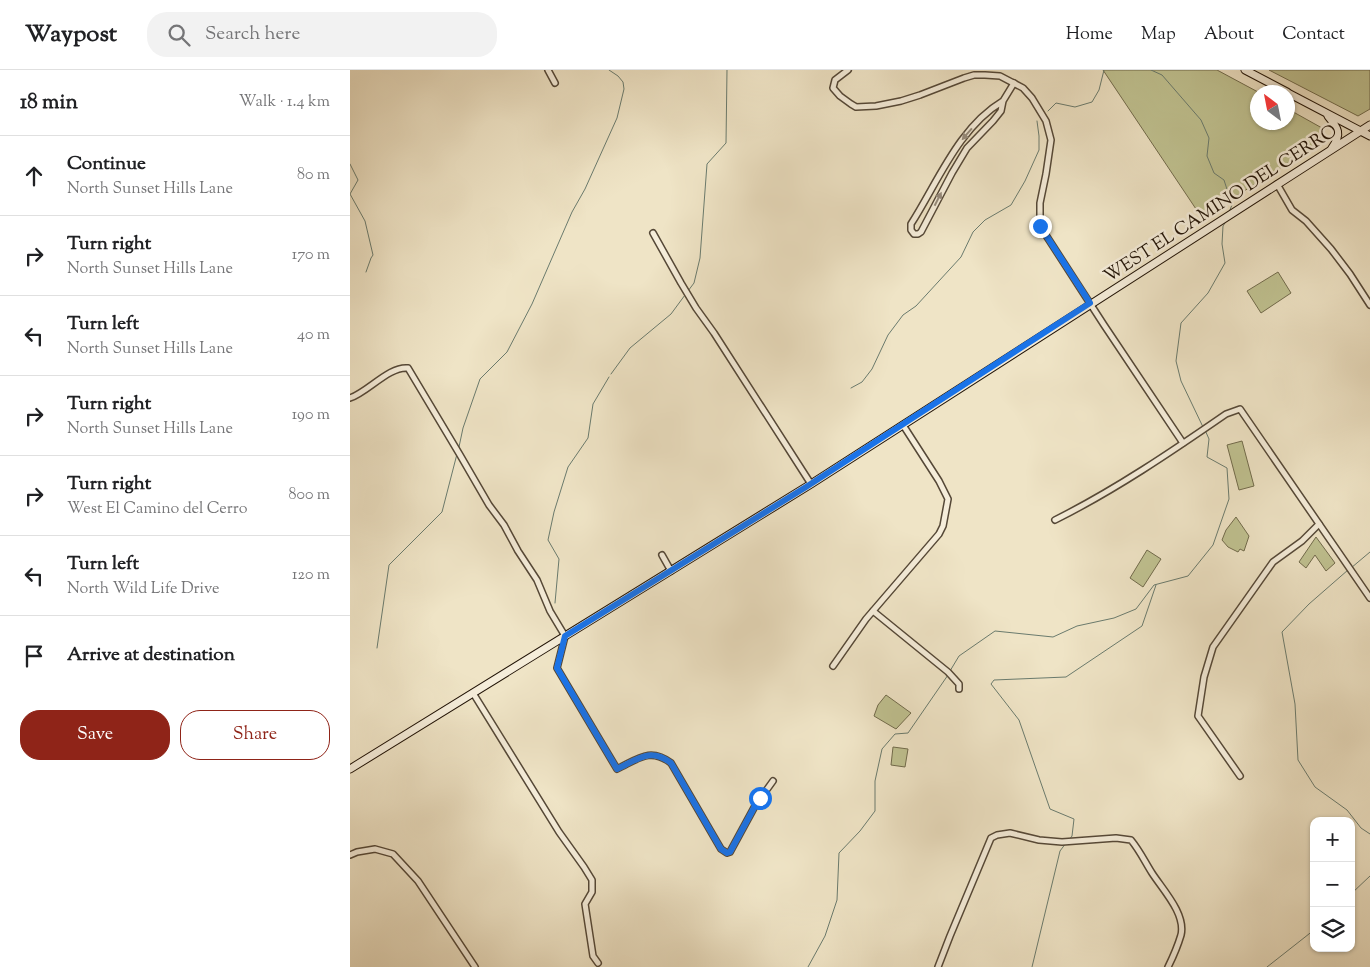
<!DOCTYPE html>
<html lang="en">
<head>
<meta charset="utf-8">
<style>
	:root { --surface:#fff; --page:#f2f2f2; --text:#202124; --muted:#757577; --line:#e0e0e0; --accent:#8f2418 }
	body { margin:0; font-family:"Sorts Mill Goudy",serif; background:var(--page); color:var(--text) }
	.controls { position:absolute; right:15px; bottom:15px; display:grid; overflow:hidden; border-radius:10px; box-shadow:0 1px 4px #0004 }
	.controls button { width:45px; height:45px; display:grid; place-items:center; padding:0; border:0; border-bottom:1px solid var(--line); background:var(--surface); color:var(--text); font:25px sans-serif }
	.compass { position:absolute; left:900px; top:15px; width:45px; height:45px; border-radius:50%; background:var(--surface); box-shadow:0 1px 4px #0004; rotate:328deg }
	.stop { position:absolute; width:15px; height:15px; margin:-11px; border:4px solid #1a73e8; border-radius:50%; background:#fff }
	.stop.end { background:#1a73e8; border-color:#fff; box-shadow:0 1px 5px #0008 }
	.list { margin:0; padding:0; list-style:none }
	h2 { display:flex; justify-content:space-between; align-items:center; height:65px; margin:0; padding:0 20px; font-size:21px }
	h2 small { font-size:16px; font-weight:400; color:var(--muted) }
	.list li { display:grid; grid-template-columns:32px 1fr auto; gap:15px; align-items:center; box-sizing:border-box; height:80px; padding:0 20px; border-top:1px solid var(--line) }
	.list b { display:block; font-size:19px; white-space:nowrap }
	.list p { margin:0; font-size:16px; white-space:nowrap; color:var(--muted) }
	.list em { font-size:16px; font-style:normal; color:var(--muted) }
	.actions { display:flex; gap:10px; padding:15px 20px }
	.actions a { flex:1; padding:11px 0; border:1px solid var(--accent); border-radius:20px; text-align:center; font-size:18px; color:var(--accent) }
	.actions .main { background:var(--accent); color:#fff }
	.icon { flex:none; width:28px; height:28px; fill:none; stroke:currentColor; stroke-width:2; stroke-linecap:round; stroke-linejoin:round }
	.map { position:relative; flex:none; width:1020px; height:897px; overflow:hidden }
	header { display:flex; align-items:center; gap:30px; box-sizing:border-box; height:70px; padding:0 25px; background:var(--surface); border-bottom:1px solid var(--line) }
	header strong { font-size:24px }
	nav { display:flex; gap:28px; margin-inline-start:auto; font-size:18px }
	.search { width:350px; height:45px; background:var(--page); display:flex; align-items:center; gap:12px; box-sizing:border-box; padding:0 18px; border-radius:20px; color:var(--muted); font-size:19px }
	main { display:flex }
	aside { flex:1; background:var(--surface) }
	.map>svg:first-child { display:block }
	.green { fill:#c0c291; stroke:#716b4c }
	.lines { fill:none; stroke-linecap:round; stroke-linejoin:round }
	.stream { stroke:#6a7b6e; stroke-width:1 }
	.street-casing { stroke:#554837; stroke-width:8 }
	.secondary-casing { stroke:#221407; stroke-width:9 }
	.street { stroke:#f5edda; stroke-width:5 }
	.secondary { stroke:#f5edda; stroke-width:7 }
	.oneway { fill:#968b7b }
	.route { stroke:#1a73e8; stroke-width:6 }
	.labels { text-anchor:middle; stroke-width:5; stroke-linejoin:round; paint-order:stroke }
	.street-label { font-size:18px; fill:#221407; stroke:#f5edda }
</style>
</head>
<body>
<header>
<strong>Waypost</strong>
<div class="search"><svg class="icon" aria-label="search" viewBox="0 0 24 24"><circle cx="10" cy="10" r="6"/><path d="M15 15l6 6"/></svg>Search here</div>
<nav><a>Home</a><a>Map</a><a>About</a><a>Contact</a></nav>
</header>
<main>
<aside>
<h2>18 min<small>Walk · 1.4 km</small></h2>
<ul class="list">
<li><svg class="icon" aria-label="ahead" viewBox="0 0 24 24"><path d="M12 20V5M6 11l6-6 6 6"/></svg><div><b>Continue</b><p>North Sunset Hills Lane</p></div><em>80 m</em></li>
<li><svg class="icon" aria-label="right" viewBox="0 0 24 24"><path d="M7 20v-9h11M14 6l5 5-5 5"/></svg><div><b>Turn right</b><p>North Sunset Hills Lane</p></div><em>170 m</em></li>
<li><svg class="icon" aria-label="left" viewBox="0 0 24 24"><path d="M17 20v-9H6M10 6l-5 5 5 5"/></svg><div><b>Turn left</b><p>North Sunset Hills Lane</p></div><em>40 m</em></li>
<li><svg class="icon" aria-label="right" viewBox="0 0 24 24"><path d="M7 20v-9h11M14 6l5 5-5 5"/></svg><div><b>Turn right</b><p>North Sunset Hills Lane</p></div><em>190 m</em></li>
<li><svg class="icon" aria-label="right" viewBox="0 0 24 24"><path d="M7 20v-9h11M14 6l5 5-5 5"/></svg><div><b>Turn right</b><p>West El Camino del Cerro</p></div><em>800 m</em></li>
<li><svg class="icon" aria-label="left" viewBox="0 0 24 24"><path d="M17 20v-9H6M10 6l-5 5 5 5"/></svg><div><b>Turn left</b><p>North Wild Life Drive</p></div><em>120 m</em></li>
<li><svg class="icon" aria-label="arrive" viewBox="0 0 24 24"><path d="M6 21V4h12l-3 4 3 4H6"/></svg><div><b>Arrive at destination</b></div></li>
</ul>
<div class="actions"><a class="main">Save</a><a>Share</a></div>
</aside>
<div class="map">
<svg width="1020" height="897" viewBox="0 0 1020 897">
	<rect width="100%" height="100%" fill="#efe4c6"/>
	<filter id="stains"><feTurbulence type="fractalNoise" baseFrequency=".004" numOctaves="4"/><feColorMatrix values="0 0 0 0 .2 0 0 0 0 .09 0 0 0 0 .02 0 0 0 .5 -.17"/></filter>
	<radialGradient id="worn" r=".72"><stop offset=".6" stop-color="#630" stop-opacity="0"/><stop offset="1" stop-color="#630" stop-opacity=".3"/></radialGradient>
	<g class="green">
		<path d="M 753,0 L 867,0 L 908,22 L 908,52 L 938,52 L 938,39 L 972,58 L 969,73 L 852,148 Z"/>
		<path d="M 919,0 L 1020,0 L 1020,39 L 1008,46 Z"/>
		<path d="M 928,202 L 941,223 L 911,243 L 897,221 Z"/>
		<path d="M 892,371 L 904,416 L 889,420 L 877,375 Z"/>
		<path d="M 886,447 L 899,466 L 894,481 L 890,479 L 888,482 L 878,477 L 872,470 L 876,460 Z"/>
		<path d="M 966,467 L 985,493 L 976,501 L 965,485 L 956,498 L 949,492 Z"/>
		<path d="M 797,480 L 811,489 L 793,517 L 780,508 Z"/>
		<path d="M 536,625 L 561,643 L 546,659 L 524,646 L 528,635 Z"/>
		<path d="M 543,677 L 558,679 L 555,697 L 541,695 Z"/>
	</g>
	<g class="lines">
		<g class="stream">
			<path d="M 801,0 L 812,5 L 851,50 L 859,68 L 857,86 L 864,103 L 874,110 L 882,135 L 879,142"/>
			<path d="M 698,41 L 706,33 L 725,37 L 742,32 L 749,20 L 754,0"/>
			<path d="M 0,94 L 8,110 L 0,124 L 15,151 L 23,185 L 21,188 L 16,202"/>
			<path d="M 338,221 L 344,213 L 350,188 L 357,94 L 376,73 L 377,0"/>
			<path d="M 261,304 L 280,278 L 321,244 L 335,225"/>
			<path d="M 501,318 L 512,312 L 522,299 L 538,265 L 553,245 L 566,236 L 611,187 L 623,162 L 635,150 L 661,135 L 675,111 L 689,80 L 689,66 L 687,51"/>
			<path d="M 853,357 L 831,311 L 826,291 L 831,253 L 858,223 L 875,193 L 872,174 L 873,156 L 875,153"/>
			<path d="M 109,377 L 113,358 L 130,309 L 157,282 L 182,234 L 222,142 L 235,119 L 267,48 L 274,19 L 273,12 L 268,6 L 259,0"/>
			<path d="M 1001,498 L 1020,482"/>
			<path d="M 998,500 L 959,534 L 932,562 L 945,634 L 948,690 L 965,717 L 997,740 L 1011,758 L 1020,764"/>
			<path d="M 205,533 L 209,489 L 198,470 L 204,442 L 218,397 L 238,368 L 243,334 L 259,307"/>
			<path d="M 27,578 L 39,495 L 92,442 L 107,384"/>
			<path d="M 600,601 L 609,586 L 645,561 L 703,567 L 727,556 L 764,548 L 786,539 L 804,515 L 838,506 L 863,475 L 879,429 L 877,398 L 857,387 L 859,369 L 855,360"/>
			<path d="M 719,770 L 722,766 L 724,749 L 700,739 L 669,650 L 641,614 L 644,610 L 716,607 L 792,556 L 806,515"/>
			<path d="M 1001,824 L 1020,806"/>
			<path d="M 458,897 L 475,866 L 487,830 L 489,783 L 510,761 L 525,741 L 525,711 L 532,679 L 545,664 L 558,663 L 598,605"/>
			<path d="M 682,897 L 710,781 L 716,773"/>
			<path d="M 917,897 L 964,860"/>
		</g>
		<g class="street-casing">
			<g id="street">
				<path d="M 198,0 L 205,13"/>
				<path d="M 498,0 L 485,10 L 483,18 L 490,26 L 501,34 L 506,37 L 526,36 L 551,31 L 570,25 L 614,8 L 624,5 L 635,5 L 650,6 L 673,18 L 682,28 L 696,51 L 701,70 L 696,104 L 690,133 L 690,156 L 754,255 L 833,373"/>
				<path d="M 653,31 C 608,58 588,112 561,154 L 561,160 L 564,164 L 568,164 L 571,162 L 602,103 L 617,78 L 643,51 L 651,41 L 653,31 L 664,13"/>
				<path d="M 927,114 L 942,140 L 956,151 L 981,179 L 1000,204 L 1020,235"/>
				<path d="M 303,163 L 331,213 L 346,238 L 364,263 L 461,414"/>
				<path d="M 0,328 C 18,322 39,296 58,298 L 110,385 L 139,435 L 154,455 L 168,481 L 187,510 L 200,541 L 215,566 L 207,598 L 267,699 C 288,689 300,677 321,693 L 371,779 L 377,783 L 380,782 L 405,736 L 423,711"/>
				<path d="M 705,450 C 765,420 821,382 876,344 L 890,339 L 1020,528"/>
				<path d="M 312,485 L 321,501"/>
				<path d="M 523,541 L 598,602 L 609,614 L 609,619"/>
				<path d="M 483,596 L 516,549 L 589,464 L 593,456 L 598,429 L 589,411 L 553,355"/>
				<path d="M 123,623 L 209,762 L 234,797 L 242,810 L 242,822 L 235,834 L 243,886 L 248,893"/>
				<path d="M 890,706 L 848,646 L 854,607 L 863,577 L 923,492 L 952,471 L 969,454"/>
				<path d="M 0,785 L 7,782 L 25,779 L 43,784 L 68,811 L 125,897"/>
				<path d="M 588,897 L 600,866 L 641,768 L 647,765 L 660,763 L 689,770 L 712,772 L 766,768 L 781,770 C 790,781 795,792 802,803 C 813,820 836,844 831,865 C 828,875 823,887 818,897"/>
			</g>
		</g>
		<g class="secondary-casing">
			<g id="secondary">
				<path d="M 895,0 L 937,22"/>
				<path d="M 938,23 L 1020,66"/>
				<path d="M 978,46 C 988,58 992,64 982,78"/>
				<path d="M 0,699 L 461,414 L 1020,55"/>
			</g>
		</g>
		<use href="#street" class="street"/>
		<use href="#secondary" class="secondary"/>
	</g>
	<defs><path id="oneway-solid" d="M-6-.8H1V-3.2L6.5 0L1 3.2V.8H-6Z" transform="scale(1.25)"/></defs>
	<g class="oneway">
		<use href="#oneway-solid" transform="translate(617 64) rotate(131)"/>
		<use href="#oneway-solid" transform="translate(588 129) rotate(-63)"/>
	</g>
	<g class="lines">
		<path class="route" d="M 410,728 L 405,736 L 380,782 L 377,783 L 371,779 L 321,693 C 300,677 288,689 267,699 L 207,598 L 215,566 L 456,417 L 740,233 L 690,156"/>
	</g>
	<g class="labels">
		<g class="street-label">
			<text transform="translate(870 133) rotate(-33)" y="6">WEST EL CAMINO DEL CERRO</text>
		</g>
	</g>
	<rect width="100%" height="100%" filter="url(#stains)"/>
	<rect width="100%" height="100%" fill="url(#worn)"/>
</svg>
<div class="controls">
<button>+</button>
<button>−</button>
<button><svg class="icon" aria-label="layers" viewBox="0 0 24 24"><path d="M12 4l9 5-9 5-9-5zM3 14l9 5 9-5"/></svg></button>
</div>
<svg class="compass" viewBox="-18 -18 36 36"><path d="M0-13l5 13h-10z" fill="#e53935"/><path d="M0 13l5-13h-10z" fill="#757577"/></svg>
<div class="stop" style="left:410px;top:728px"></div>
<div class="stop end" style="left:690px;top:156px"></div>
</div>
</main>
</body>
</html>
